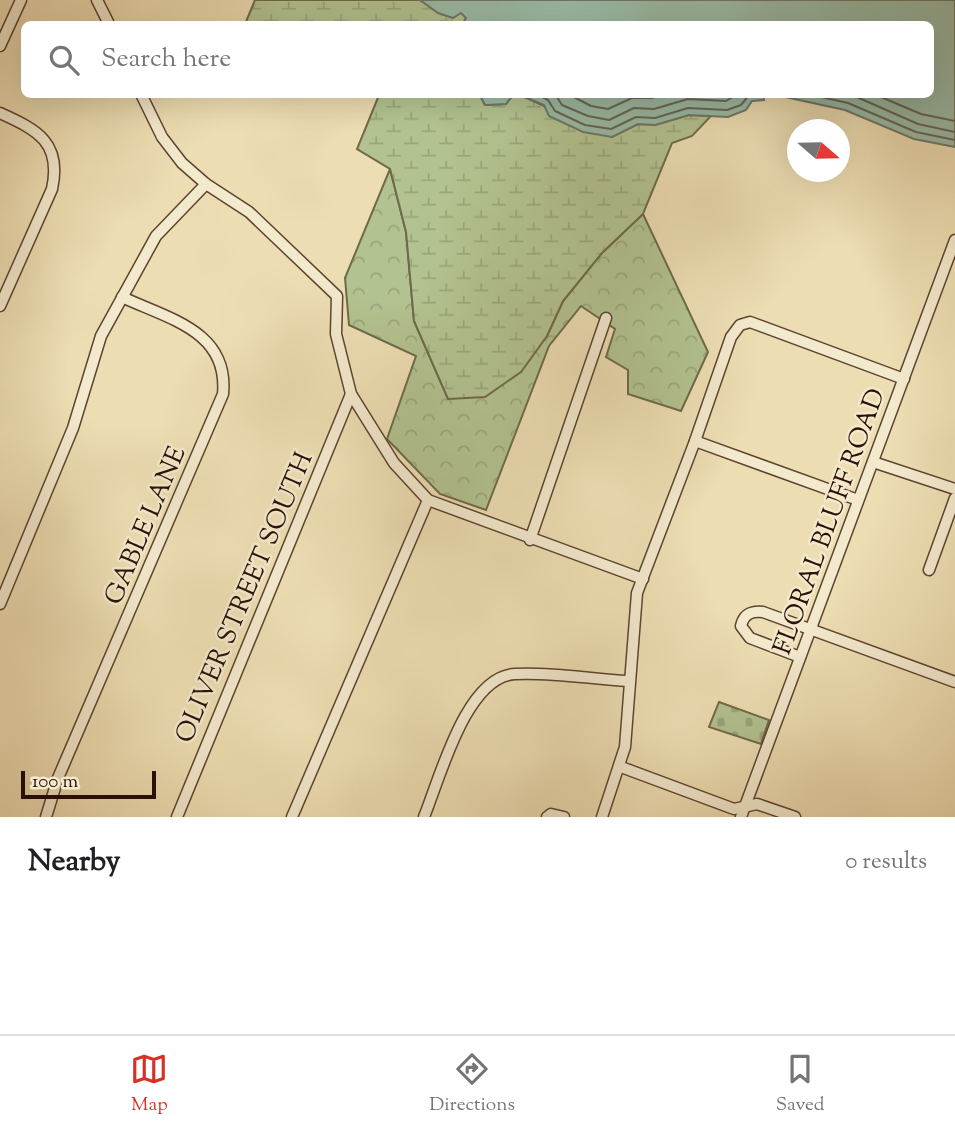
<!DOCTYPE html>
<html lang="en">
<head>
<meta charset="utf-8">
<style>
	:root { --surface:#fff; --page:#f6f6f6; --text:#202124; --muted:#757577; --line:#e0e0e0; --accent:#d93025 }
	body { margin:0; font-family:"Sorts Mill Goudy",serif; background:var(--page); color:var(--text) }
	.compass { position:absolute; left:787px; top:119px; width:63px; height:63px; border-radius:50%; background:var(--surface); box-shadow:0 7px 28px #0002; rotate:110deg }
	.scale { position:absolute; left:21px; bottom:18px; width:135px; box-sizing:border-box; padding-left:7px; border:4px solid #2b1105; border-top:0; font-size:19px; line-height:24px; white-space:nowrap; color:#2b1105; -webkit-text-stroke:5px #f3e9cd; paint-order:stroke }
	.list { margin:0; padding:0; list-style:none }
	h2 { display:flex; justify-content:space-between; align-items:center; height:91px; margin:0; padding:0 28px; font-size:30px }
	h2 small { font-size:23px; font-weight:400; color:var(--muted) }
	.icon { flex:none; width:38px; height:38px; fill:none; stroke:currentColor; stroke-width:2; stroke-linecap:round; stroke-linejoin:round }
	.map { position:relative; flex:none; width:955px; height:817px; overflow:hidden }
	.search { position:absolute; background:var(--surface); box-shadow:0 7px 28px #0002; left:21px; right:21px; top:21px; height:77px; display:flex; align-items:center; gap:18px; box-sizing:border-box; padding:0 24px; border-radius:10px; color:var(--muted); font-size:26px }
	.sheet { height:217px; background:var(--surface) }
	nav { display:flex; justify-content:space-around; align-items:center; box-sizing:border-box; height:98px; border-top:2px solid var(--line); background:var(--surface); font-size:19px; color:var(--muted) }
	nav a { display:grid; justify-items:center; gap:4px }
	nav .on { color:var(--accent) }
	.map>svg:first-child { display:block }
	.forest { fill:url(#forest-crowns); stroke:#6e6a4a; stroke-width:2 }
	.wetland { fill:url(#wetland-marsh); stroke:#6e6a4a; stroke-width:2 }
	.cemetery { fill:url(#cemetery-stones); stroke:#6e6a4a; stroke-width:2 }
	.water { fill:#9abca8; stroke:#6e7867; stroke-width:2 }
	.lines { fill:none; stroke-linecap:round; stroke-linejoin:round }
	.shore { stroke:#626656; stroke-width:2 }
	.minor-casing { stroke:#5c4430; stroke-width:13 }
	.minor { stroke:#f3e9cd; stroke-width:10 }
	.labels { text-anchor:middle; stroke-width:5; stroke-linejoin:round; paint-order:stroke }
	.street-label { font-size:26px; fill:#2b1105; stroke:#f3e9cd }
</style>
</head>
<body>
<div class="map">
<svg width="955" height="817" viewBox="0 0 955 817">
	<defs>
		<pattern id="forest-crowns" width="20" height="18" patternUnits="userSpaceOnUse" patternTransform="scale(1.75)"><rect width="20" height="18" fill="#b2c290"/><path d="M2 6a3 3 0 1 1 6 0M12 15a3 3 0 1 1 6 0" fill="none" stroke="#99a67b"/></pattern>
		<pattern id="wetland-marsh" width="20" height="14" patternUnits="userSpaceOnUse" patternTransform="scale(1.75)"><rect width="20" height="14" fill="#b2c290"/><path d="M1 5h8M5 5V1M11 12h8M15 12V8" fill="none" stroke="#99a67b"/></pattern>
		<pattern id="cemetery-stones" width="16" height="16" patternUnits="userSpaceOnUse" patternTransform="scale(1.75)"><rect width="16" height="16" fill="#b2c290"/><path d="M2 7V4a2 2 0 0 1 4 0v3zM10 15v-3a2 2 0 0 1 4 0v3z" fill="#99a67b"/></pattern>
	</defs>
	<rect width="100%" height="100%" fill="#edddb2"/>
	<filter id="stains"><feTurbulence type="fractalNoise" baseFrequency=".00286" numOctaves="4"/><feColorMatrix values="0 0 0 0 .2 0 0 0 0 .09 0 0 0 0 .02 0 0 0 .5 -.17"/></filter>
	<radialGradient id="worn" r=".72"><stop offset=".6" stop-color="#630" stop-opacity="0"/><stop offset="1" stop-color="#630" stop-opacity=".3"/></radialGradient>
	<path class="forest" d="M 390,169 L 406,232 L 414,321 L 448,399 L 547,336 L 563,301 L 602,253 L 643,214 L 708,352 L 681,411 L 628,394 L 628,370 L 606,357 L 615,329 L 581,306 L 549,346 L 486,510 L 440,494 L 387,439 L 416,356 L 349,325 L 345,278 Z"/>
	<g class="wetland">
		<path d="M 255,0 L 420,0 L 439,13 L 453,18 L 461,12 L 466,18 L 463,24 L 245,24 Z"/>
		<path d="M 379,95 L 480,95 L 485,105 L 506,104 L 513,95 L 520,95 L 612,137 L 638,124 L 655,125 L 689,115 L 711,116 L 692,136 L 672,143 L 643,214 L 602,253 L 563,301 L 547,336 L 521,372 L 485,397 L 448,399 L 414,321 L 406,232 L 390,169 L 357,149 Z"/>
	</g>
	<path class="cemetery" d="M 719,702 L 769,720 L 761,744 L 709,727 Z"/>
	<g class="water">
		<path d="M 420,0 L 955,0 L 955,147 L 914,139 L 845,110 L 776,95 L 930,94 L 930,24 L 463,24 L 466,18 L 461,13 L 453,18 L 438,13 Z"/>
		<path d="M 763,94 L 764,100 L 752,101 L 746,110 L 728,117 L 689,115 L 655,125 L 638,124 L 612,137 L 583,132 L 549,116 L 544,105 L 520,95 Z"/>
		<path d="M 480,95 L 513,95 L 506,104 L 485,105 Z"/>
	</g>
	<g class="lines">
		<g class="shore">
			<path d="M 537,94 L 548,100 L 555,111 L 585,125 L 611,129 L 636,117 L 655,118 L 688,108 L 727,110 L 741,105 L 750,94"/>
			<path d="M 555,94 L 562,105 L 588,116 L 609,120 L 634,108 L 654,109 L 688,99 L 726,101 L 738,94"/>
			<path d="M 568,94 L 591,106 L 608,109 L 632,98 L 652,98 L 665,94"/>
			<path d="M 808,94 L 848,103 L 916,132 L 955,140"/>
			<path d="M 850,94 L 918,124 L 955,132"/>
			<path d="M 874,94 L 921,114 L 955,121"/>
		</g>
		<g class="minor-casing">
			<g id="minor">
				<path d="M 97,0 L 109,24"/>
				<path d="M 0,46 L 21,0"/>
				<path d="M 141,94 L 162,137 L 182,163 L 206,184 L 249,212 L 337,296 L 336,334 L 351,394 L 394,463 L 428,500 L 643,579"/>
				<path d="M 0,113 C 38,130 62,143 52,189 L 0,306"/>
				<path d="M 695,441 L 858,500"/>
				<path d="M 873,462 L 955,489"/>
				<path d="M 530,540 L 606,318"/>
				<path d="M 929,570 L 955,498"/>
				<path d="M 0,604 L 73,428 L 101,336 L 156,236 L 206,184"/>
				<path d="M 800,657 L 750,638 L 741,626 C 744,613 752,611 763,612 L 955,682"/>
				<path d="M 621,767 L 734,809 L 757,804 L 795,817"/>
				<path d="M 46,817 L 58,778 L 223,394 C 229,331 169,319 122,297"/>
				<path d="M 177,817 L 351,394"/>
				<path d="M 292,817 L 428,500"/>
				<path d="M 424,817 C 440,778 466,676 515,674 C 552,672 591,679 628,681"/>
				<path d="M 547,817 L 551,814 L 564,817"/>
				<path d="M 602,817 L 625,747 L 637,593 L 695,441 L 731,337 L 740,325 L 750,322 L 904,379"/>
				<path d="M 741,817 L 955,240"/>
			</g>
		</g>
		<use href="#minor" class="minor"/>
	</g>
	<g class="labels">
		<g class="street-label">
			<text transform="translate(828 521) rotate(-70)" y="9">FLORAL BLUFF ROAD</text>
			<text transform="translate(144 525) rotate(-67)" y="9">GABLE LANE</text>
			<text transform="translate(243 597) rotate(-67)" y="9">OLIVER STREET SOUTH</text>
		</g>
	</g>
	<rect width="100%" height="100%" filter="url(#stains)"/>
	<rect width="100%" height="100%" fill="url(#worn)"/>
</svg>
<svg class="compass" viewBox="-18 -18 36 36"><path d="M0-13l5 13h-10z" fill="#e53935"/><path d="M0 13l5-13h-10z" fill="#757577"/></svg>
<div class="scale">100 m</div>
<div class="search"><svg class="icon" aria-label="search" viewBox="0 0 24 24"><circle cx="10" cy="10" r="6"/><path d="M15 15l6 6"/></svg>Search here</div>
</div>
<section class="sheet">
<h2>Nearby<small>0 results</small></h2>
<ul class="list">
</ul>
</section>
<nav>
<a class="on"><svg class="icon" aria-label="map" viewBox="0 0 24 24"><path d="M3 6l6-2 6 2 6-2v14l-6 2-6-2-6 2zM9 4v14M15 6v14"/></svg>Map</a>
<a><svg class="icon" aria-label="directions" viewBox="0 0 24 24"><path d="M12 3l9 9-9 9-9-9zM9 14v-3h6M13 9l2 2-2 2"/></svg>Directions</a>
<a><svg class="icon" aria-label="saved" viewBox="0 0 24 24"><path d="M7 4h10v16l-5-4-5 4z"/></svg>Saved</a>
</nav>
</body>
</html>
